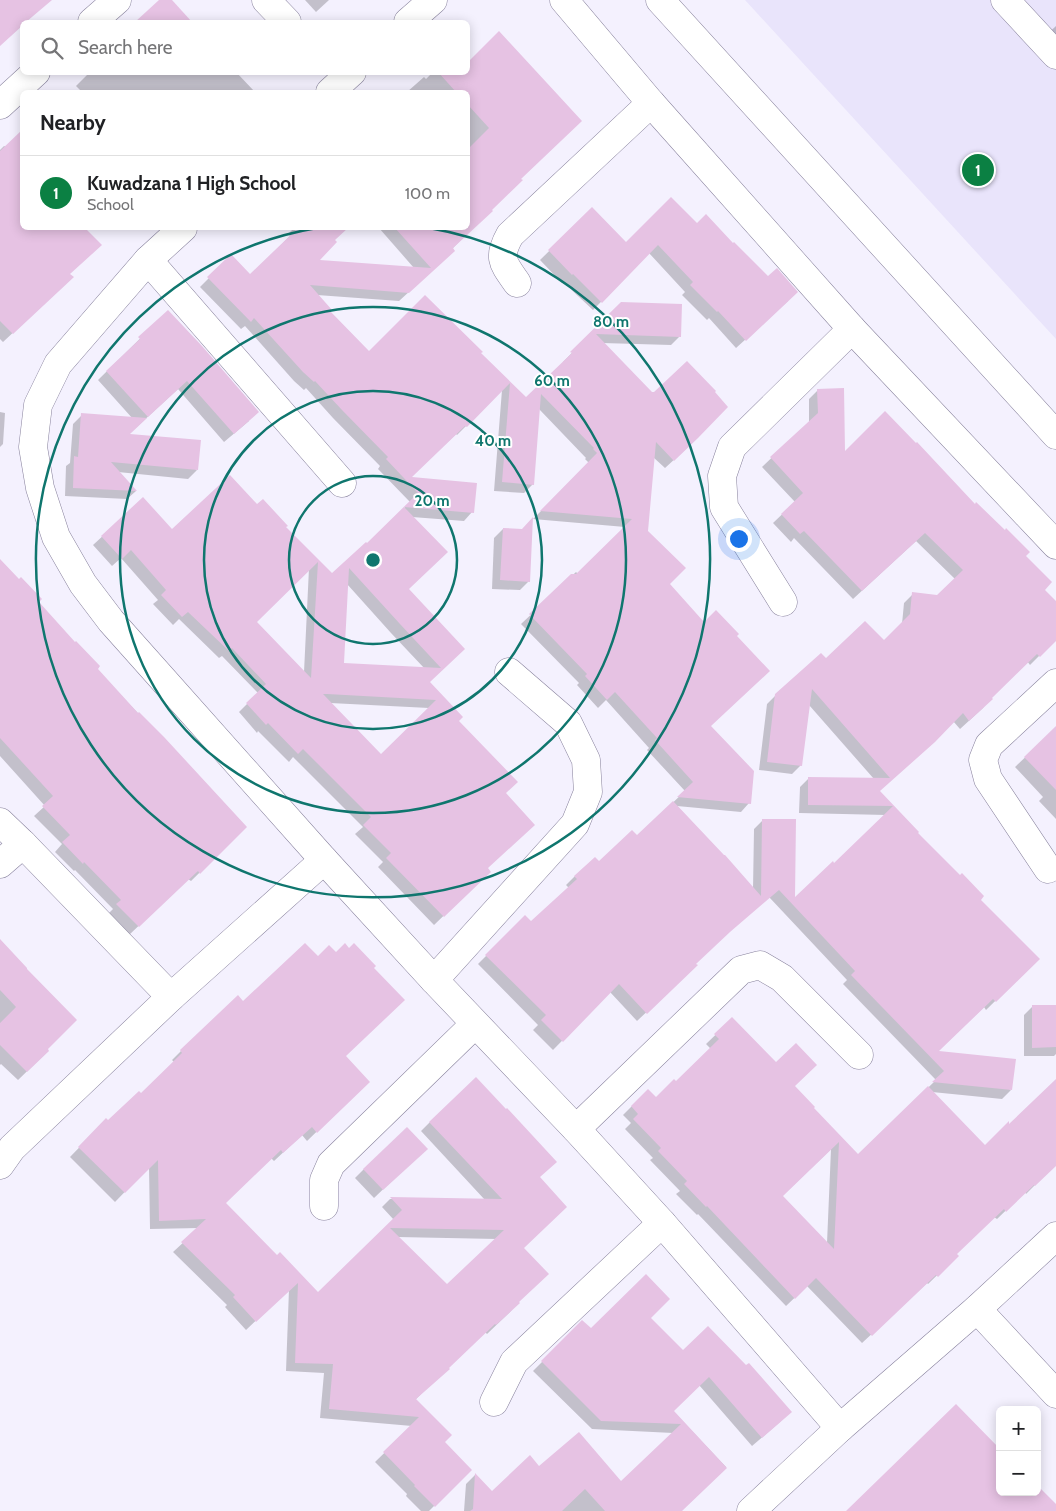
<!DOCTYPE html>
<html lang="en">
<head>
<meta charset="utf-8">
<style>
	:root { --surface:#fff; --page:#f6f6f6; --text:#202124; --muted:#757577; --line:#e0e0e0; --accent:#0b8043 }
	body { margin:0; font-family:Cabin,sans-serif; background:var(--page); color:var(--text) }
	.controls { position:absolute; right:15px; bottom:15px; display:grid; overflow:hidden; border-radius:8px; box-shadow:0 2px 12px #0003 }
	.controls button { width:45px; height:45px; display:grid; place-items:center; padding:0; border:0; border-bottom:1px solid var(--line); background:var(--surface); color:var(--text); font:25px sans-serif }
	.you { position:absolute; left:738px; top:538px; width:18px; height:18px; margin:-12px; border:4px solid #fff; border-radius:50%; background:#1a73e8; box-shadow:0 0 0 8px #1a73e833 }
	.badge { display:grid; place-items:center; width:32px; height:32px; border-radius:50%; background:var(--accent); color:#fff; font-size:16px; font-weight:700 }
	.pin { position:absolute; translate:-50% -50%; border:2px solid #fff; box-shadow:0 1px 5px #0006 }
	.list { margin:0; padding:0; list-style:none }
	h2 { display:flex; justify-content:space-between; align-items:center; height:65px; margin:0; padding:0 20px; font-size:21px }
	h2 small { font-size:16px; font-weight:400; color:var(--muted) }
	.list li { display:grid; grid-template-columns:32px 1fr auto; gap:15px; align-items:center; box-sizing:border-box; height:75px; padding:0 20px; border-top:1px solid var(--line) }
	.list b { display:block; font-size:19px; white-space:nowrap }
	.list p { margin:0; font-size:16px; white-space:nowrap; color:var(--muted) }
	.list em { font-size:16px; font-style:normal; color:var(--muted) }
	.icon { flex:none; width:28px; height:28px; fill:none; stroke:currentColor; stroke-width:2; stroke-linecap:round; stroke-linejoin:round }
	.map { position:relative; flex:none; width:1056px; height:1511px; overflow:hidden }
	.search { position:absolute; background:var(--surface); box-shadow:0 2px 12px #0003; left:20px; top:20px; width:450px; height:55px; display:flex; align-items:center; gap:12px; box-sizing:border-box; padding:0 18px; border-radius:8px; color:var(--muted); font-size:19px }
	.panel { position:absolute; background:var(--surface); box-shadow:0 2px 12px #0003; left:20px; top:90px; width:450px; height:140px; border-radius:8px }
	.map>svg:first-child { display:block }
	.built { fill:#e9e4fb }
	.shadow { fill:#0003; fill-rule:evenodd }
	.building { fill:#e6c2e3; fill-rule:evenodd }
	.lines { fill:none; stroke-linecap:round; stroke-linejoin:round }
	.minor-casing { stroke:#88829d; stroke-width:29 }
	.minor { stroke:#fff; stroke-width:28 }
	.ring { fill:none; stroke:#0f766e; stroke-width:2.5 }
	.centre { fill:#0f766e; stroke:#fff; stroke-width:2.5 }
	.ring-label { font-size:15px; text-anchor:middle; font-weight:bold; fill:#0f766e; stroke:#fff; stroke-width:4; stroke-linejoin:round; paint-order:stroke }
</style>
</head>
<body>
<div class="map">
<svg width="1056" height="1511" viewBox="0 0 1056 1511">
	<rect width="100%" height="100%" fill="#f4f1fe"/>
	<path class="built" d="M 745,0 L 1056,0 L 1056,339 Z"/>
	<g class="shadow">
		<path d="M 161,0 L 170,0 L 190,22 L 137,22 Z"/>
		<path d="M 305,0 L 329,0 L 316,12 Z"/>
		<path d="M 1056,26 L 1056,50 L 1044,37 Z"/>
		<path d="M 499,33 L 520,179 L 452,249 L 445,259 L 399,301 L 317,295 L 329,311 L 369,352 L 479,353 L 526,399 L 564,363 L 563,362 L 621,303 L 680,336 L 671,345 L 602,343 L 688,447 L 665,468 L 653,457 L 647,531 L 668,584 L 710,727 L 749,803 L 741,812 L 677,806 L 753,889 L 754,829 L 763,820 L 794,900 L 834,865 L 886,815 L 799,813 L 800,787 L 809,778 L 874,779 L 809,705 L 801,765 L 792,774 L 759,770 L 767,704 L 776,695 L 826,660 L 884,641 L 902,624 L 904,603 L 913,594 L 938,596 L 955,579 L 916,541 L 853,599 L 794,538 L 791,542 L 773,523 L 795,502 L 762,467 L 809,422 L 809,399 L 818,390 L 844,454 L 1025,556 L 1043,590 L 1056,603 L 1056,639 L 1030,665 L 1027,661 L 990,698 L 983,708 L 960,729 L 953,721 L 879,791 L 979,900 L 1038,959 L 986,1010 L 984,1007 L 936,1052 L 1011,1090 L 1002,1099 L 932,1092 L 985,1146 L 1008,1127 L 1056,1081 L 1056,1164 L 1026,1194 L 1025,1192 L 997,1219 L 994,1217 L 956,1254 L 957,1256 L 928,1284 L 927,1283 L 862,1343 L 807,1286 L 786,1306 L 698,1214 L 697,1215 L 676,1194 L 680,1191 L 650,1160 L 653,1158 L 625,1129 L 631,1123 L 623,1115 L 648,1090 L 656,1098 L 676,1082 L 711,1049 L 706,1044 L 732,1019 L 794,1086 L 812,1108 L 858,1156 L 936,1080 L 843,984 L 847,980 L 769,897 L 719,940 L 695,964 L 687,974 L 637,1021 L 610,992 L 553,1050 L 533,1030 L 538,1025 L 478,964 L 525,917 L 530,923 L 569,888 L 566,885 L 575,876 L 599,863 L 637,837 L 685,791 L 647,750 L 649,748 L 606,700 L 598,708 L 577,685 L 579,683 L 521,624 L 576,572 L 578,574 L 625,527 L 533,519 L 589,463 L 585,459 L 586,458 L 539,409 L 533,484 L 524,493 L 494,491 L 502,390 L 457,435 L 456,434 L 409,478 L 472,512 L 464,521 L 412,517 L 407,589 L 463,649 L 428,682 L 457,721 L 505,793 L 486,869 L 489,872 L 434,925 L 378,867 L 383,862 L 355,834 L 363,827 L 293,757 L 289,762 L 258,731 L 257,733 L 239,712 L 258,693 L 222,656 L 219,658 L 179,619 L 173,625 L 153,604 L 158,600 L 121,558 L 112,566 L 93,545 L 143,499 L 172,531 L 257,506 L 285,527 L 332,575 L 367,545 L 410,502 L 378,469 L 380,466 L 333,418 L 306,388 L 304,390 L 294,381 L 245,326 L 241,329 L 200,287 L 231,256 L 250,276 L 290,236 L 288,234 L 294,228 L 347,228 L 333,240 L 317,261 L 414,268 L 379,228 L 468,228 L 468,92 L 407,92 L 424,77 L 426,79 L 433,72 L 468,72 L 468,63 ZM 309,568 L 304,672 L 256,622 ZM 347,584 L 391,633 L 425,669 L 343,665 ZM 330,703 L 429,708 L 381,756 ZM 831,1149 L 827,1243 L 782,1196 Z"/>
		<path d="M 90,72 L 236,72 L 255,92 L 82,92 L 76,86 Z"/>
		<path d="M 22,132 L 22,228 L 86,228 L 63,286 L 3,342 L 0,339 L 0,150 L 4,146 L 6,147 Z"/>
		<path d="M 592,209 L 626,244 L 697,224 L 733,245 L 768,277 L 788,301 L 736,348 L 709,318 L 707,320 L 682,295 L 685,292 L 649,253 L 593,310 L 563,282 L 562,283 L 540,260 Z"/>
		<path d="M 168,311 L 249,421 L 224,442 L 178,389 L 128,435 L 197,470 L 188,479 L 118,472 L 136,491 L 127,499 L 65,496 L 66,466 L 70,463 L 73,424 L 82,415 L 133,419 L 98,380 Z"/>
		<path d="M 0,412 L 5,413 L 3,444 L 0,447 Z"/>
		<path d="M 503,529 L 529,581 L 520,590 L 492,589 L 494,538 Z"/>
		<path d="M 0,561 L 96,669 L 246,827 L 191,881 L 188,879 L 129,935 L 109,913 L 113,909 L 75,870 L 74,871 L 55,852 L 62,844 L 34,816 L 45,806 L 0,756 Z"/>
		<path d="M 1056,728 L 1056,819 L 1039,801 L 1043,797 L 1015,767 Z"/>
		<path d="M 0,941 L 48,1051 L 18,1080 L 1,1064 L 0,1065 Z"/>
		<path d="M 336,954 L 372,968 L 345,1056 L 368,1082 L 307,1141 L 302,1135 L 274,1161 L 271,1158 L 224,1203 L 277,1256 L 318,1294 L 394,1220 L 382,1207 L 390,1199 L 485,1200 L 421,1131 L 430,1122 L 538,1178 L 522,1248 L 518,1302 L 510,1312 L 487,1334 L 485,1332 L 415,1400 L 444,1442 L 470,1470 L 429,1511 L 421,1511 L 406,1496 L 407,1494 L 375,1462 L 412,1426 L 320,1418 L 324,1373 L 286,1371 L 289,1289 L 246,1330 L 225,1307 L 227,1305 L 173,1252 L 199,1228 L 150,1229 L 149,1167 L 115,1202 L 70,1157 L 106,1120 L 108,1122 L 141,1095 L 174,1062 L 172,1060 L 181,1051 L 243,1002 L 318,958 ZM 397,1237 L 497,1239 L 447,1286 Z"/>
		<path d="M 1033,1006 L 1056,1006 L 1056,1054 L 1054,1056 L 1024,1056 L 1024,1015 Z"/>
		<path d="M 417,1157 L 374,1198 L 355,1178 L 364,1169 Z"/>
		<path d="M 649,1319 L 683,1352 L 781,1421 L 752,1446 L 699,1385 L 673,1411 L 726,1467 L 681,1511 L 464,1511 L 466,1484 L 475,1475 L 492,1492 L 539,1467 L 621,1483 L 673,1433 L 592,1429 L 533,1371 L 582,1322 L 591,1330 Z"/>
	</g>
	<g class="building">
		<path d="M 0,0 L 52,0 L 26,22 L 22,22 L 22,26 L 0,46 Z"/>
		<path d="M 159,0 L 172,0 L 192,22 L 135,22 Z"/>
		<path d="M 499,31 L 582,121 L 521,179 L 523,180 L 492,210 L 493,211 L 453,248 L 455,251 L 409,293 L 310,285 L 332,310 L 330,311 L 369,351 L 425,295 L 483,352 L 481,353 L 526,397 L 572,353 L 570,352 L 621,302 L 682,304 L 681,337 L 596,334 L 652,392 L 654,392 L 687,361 L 716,391 L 715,392 L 728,407 L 698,438 L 674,461 L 656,442 L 648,531 L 686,568 L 670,584 L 704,622 L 716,610 L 739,634 L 737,636 L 770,671 L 711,726 L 754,771 L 751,804 L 677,797 L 693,782 L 655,740 L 657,738 L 615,692 L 607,700 L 585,676 L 587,674 L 529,614 L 571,574 L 576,574 L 632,519 L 540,511 L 597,453 L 593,449 L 594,448 L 541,394 L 534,485 L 502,482 L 510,383 L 467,427 L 465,426 L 412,477 L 477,483 L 474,513 L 404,507 L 448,552 L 409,589 L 465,649 L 430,682 L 463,717 L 459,721 L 518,782 L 506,793 L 535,825 L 488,868 L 491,872 L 444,917 L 386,858 L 391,853 L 363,825 L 371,817 L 303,749 L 298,754 L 268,723 L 266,725 L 246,703 L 266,684 L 232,648 L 229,651 L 188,612 L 182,617 L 161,595 L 166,590 L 131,550 L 122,559 L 101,536 L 143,497 L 172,529 L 230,475 L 257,504 L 263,499 L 288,526 L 286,527 L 332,573 L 366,542 L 367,543 L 418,493 L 386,459 L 388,457 L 342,410 L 315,381 L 314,382 L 303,372 L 254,318 L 251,322 L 207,277 L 231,254 L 250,274 L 298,228 L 348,228 L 335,240 L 337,242 L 320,260 L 431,268 L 395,228 L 468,228 L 468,149 L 489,128 L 468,105 L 468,92 L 456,92 L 438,72 L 468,72 L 468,62 ZM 318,562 L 311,678 L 257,622 ZM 349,568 L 400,624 L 441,668 L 344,663 ZM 323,694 L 327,694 L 436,700 L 381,754 Z"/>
		<path d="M 22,130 L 22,228 L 85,228 L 102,245 L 70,274 L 74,277 L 13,334 L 0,321 L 0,151 Z"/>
		<path d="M 671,197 L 697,223 L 706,214 L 733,243 L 734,242 L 768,276 L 777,268 L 798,292 L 746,341 L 718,311 L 717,312 L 690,285 L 693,282 L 658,245 L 602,303 L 573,274 L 572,275 L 548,250 L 592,207 L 626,242 Z"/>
		<path d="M 168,310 L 202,346 L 259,412 L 234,434 L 187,381 L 148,417 L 106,371 L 140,339 L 138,337 Z"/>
		<path d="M 844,388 L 845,451 L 885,411 L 916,443 L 917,442 L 975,504 L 976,502 L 1005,530 L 1006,528 L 1030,552 L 1026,556 L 1052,582 L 1045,590 L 1056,601 L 1056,641 L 1040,657 L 1037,654 L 992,698 L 993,699 L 969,721 L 963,713 L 935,742 L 880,791 L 919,832 L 918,833 L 960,875 L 962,873 L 984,896 L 981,900 L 1040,959 L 996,1002 L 993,999 L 939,1051 L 1016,1059 L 1012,1090 L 932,1082 L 944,1071 L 851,975 L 855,971 L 779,890 L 730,932 L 696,964 L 698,965 L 647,1014 L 619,984 L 563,1042 L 541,1020 L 546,1015 L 485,955 L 525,915 L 531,921 L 577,879 L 574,876 L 595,857 L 599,861 L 632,830 L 637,835 L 673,801 L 724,855 L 725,855 L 761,896 L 762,819 L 796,819 L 795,897 L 833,861 L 834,863 L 893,806 L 808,805 L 808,777 L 890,778 L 812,689 L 802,766 L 767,762 L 775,694 L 821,653 L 826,658 L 865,621 L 884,640 L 910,614 L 912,592 L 937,595 L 963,570 L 925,533 L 862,591 L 804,531 L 800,534 L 781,514 L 803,493 L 770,457 L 818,413 L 817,389 Z"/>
		<path d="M 81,413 L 147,418 L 130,434 L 201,440 L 198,470 L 111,462 L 137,491 L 73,488 L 74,456 L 78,457 Z"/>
		<path d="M 533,517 L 530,582 L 500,580 L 503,528 L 522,529 Z"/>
		<path d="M 0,559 L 19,579 L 21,577 L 42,599 L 39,602 L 75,642 L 76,641 L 100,666 L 98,669 L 138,713 L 139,712 L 164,737 L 247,827 L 200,874 L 198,871 L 139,927 L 116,904 L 121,900 L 84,862 L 83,864 L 62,842 L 70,835 L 42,806 L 53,796 L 0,738 Z"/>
		<path d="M 1056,726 L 1056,790 L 1024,757 Z"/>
		<path d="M 0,939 L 27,968 L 27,969 L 77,1020 L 48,1049 L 49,1051 L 27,1072 L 0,1045 L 0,1023 L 16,1007 L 0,990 Z"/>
		<path d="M 305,943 L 318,956 L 329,945 L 336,952 L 345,943 L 349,948 L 354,943 L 376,966 L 374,968 L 405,1000 L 346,1056 L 370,1082 L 317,1133 L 312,1127 L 283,1153 L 281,1150 L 226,1203 L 277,1255 L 280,1252 L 318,1292 L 402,1210 L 390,1197 L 502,1199 L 429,1122 L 476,1077 L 506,1109 L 507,1108 L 557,1162 L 540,1177 L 567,1207 L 524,1248 L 549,1274 L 519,1302 L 520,1303 L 496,1325 L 495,1324 L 449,1368 L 450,1369 L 416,1399 L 452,1435 L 445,1442 L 472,1470 L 435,1507 L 414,1486 L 415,1485 L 383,1452 L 419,1417 L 329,1409 L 333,1364 L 295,1363 L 298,1283 L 256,1322 L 233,1297 L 235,1295 L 181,1242 L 206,1219 L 159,1221 L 158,1160 L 125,1193 L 78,1147 L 106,1118 L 108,1120 L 139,1091 L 141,1093 L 182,1053 L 180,1050 L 238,995 L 243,1001 ZM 390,1228 L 504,1230 L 447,1284 Z"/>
		<path d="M 1032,1005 L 1056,1005 L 1056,1047 L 1032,1048 Z"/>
		<path d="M 732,1017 L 776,1062 L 796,1043 L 817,1065 L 795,1086 L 815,1107 L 814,1108 L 858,1154 L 928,1086 L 985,1145 L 1009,1121 L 1009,1124 L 1056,1079 L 1056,1166 L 1035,1186 L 1034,1185 L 1006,1212 L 1004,1209 L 957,1254 L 959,1256 L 938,1277 L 936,1275 L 872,1336 L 816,1278 L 795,1299 L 707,1206 L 706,1207 L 684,1184 L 687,1181 L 658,1151 L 661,1148 L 633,1119 L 638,1114 L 631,1106 L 648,1089 L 656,1097 L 674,1079 L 676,1081 L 719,1039 L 714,1034 ZM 839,1142 L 834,1249 L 783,1196 Z"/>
		<path d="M 407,1127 L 428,1149 L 383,1190 L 363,1169 Z"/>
		<path d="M 646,1274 L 670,1299 L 651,1318 L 683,1350 L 708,1326 L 746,1365 L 749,1363 L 792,1412 L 762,1438 L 709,1377 L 674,1411 L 727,1468 L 682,1511 L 605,1511 L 585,1489 L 562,1511 L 470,1511 L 473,1509 L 475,1473 L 492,1491 L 530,1455 L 539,1466 L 579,1432 L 621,1481 L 681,1424 L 601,1421 L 541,1361 L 582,1320 L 591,1328 Z"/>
		<path d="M 956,1404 L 1000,1449 L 1000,1492 L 1037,1492 L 1037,1485 L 1056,1504 L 1056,1511 L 846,1511 Z"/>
	</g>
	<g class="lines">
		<g class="minor-casing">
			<g id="minor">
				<path d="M 266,0 L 287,22"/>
				<path d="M 564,0 L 651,103 L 852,329 L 1056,545"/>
				<path d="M 660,0 L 1056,435"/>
				<path d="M 1005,0 L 1056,55"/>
				<path d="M 92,22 L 117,0"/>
				<path d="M 408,22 L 433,0"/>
				<path d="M 330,92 L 352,72"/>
				<path d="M 0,105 L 36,72"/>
				<path d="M 183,228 L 148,260 L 58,364 L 38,405 L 33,447 L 40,488 L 56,537 L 83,584 L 111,621 L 324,860 L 434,980 L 576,1129 L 662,1223 L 840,1428"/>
				<path d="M 148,260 L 342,483"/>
				<path d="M 517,283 C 503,263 497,258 510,235 L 651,103"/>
				<path d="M 783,602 L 724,507 L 722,476 L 732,447 L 852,329"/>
				<path d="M 0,822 L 23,844 L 171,997"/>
				<path d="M 0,864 L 23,844"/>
				<path d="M 1048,869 L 988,779 L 983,760 L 989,745 L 1056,683"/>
				<path d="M 434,980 L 575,824 L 588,792 L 586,760 L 568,723 L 509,672"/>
				<path d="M 576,1129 L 741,970 L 760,965 L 782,978 L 859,1055"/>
				<path d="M 0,1165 L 12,1148 L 171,997 L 324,860"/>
				<path d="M 324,1206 L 324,1180 L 331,1164 L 475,1024"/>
				<path d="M 977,1309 L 1056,1394"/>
				<path d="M 494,1402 L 514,1362 L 662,1223"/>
				<path d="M 751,1511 L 840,1428 L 977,1309 L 1056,1236"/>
			</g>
		</g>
		<use href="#minor" class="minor"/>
	</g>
	<g class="ring">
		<circle cx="373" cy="560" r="84"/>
		<circle cx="373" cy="560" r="169"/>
		<circle cx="373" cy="560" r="253"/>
		<path d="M429 228A337 337 0 1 1 317 228"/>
	</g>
	<circle cx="373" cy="560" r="8" class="centre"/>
	<g class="ring-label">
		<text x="611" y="327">80 m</text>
		<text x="552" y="386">60 m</text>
		<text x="493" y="446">40 m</text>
		<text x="432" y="506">20 m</text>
	</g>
</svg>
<div class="controls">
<button>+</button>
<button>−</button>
</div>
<div class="you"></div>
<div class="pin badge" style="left:978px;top:170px">1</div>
<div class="search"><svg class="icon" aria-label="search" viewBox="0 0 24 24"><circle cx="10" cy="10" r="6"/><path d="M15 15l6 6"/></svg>Search here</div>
<section class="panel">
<h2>Nearby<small></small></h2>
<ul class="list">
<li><span class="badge">1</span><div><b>Kuwadzana 1 High School</b><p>School</p></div><em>100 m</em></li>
</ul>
</section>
</div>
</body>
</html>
